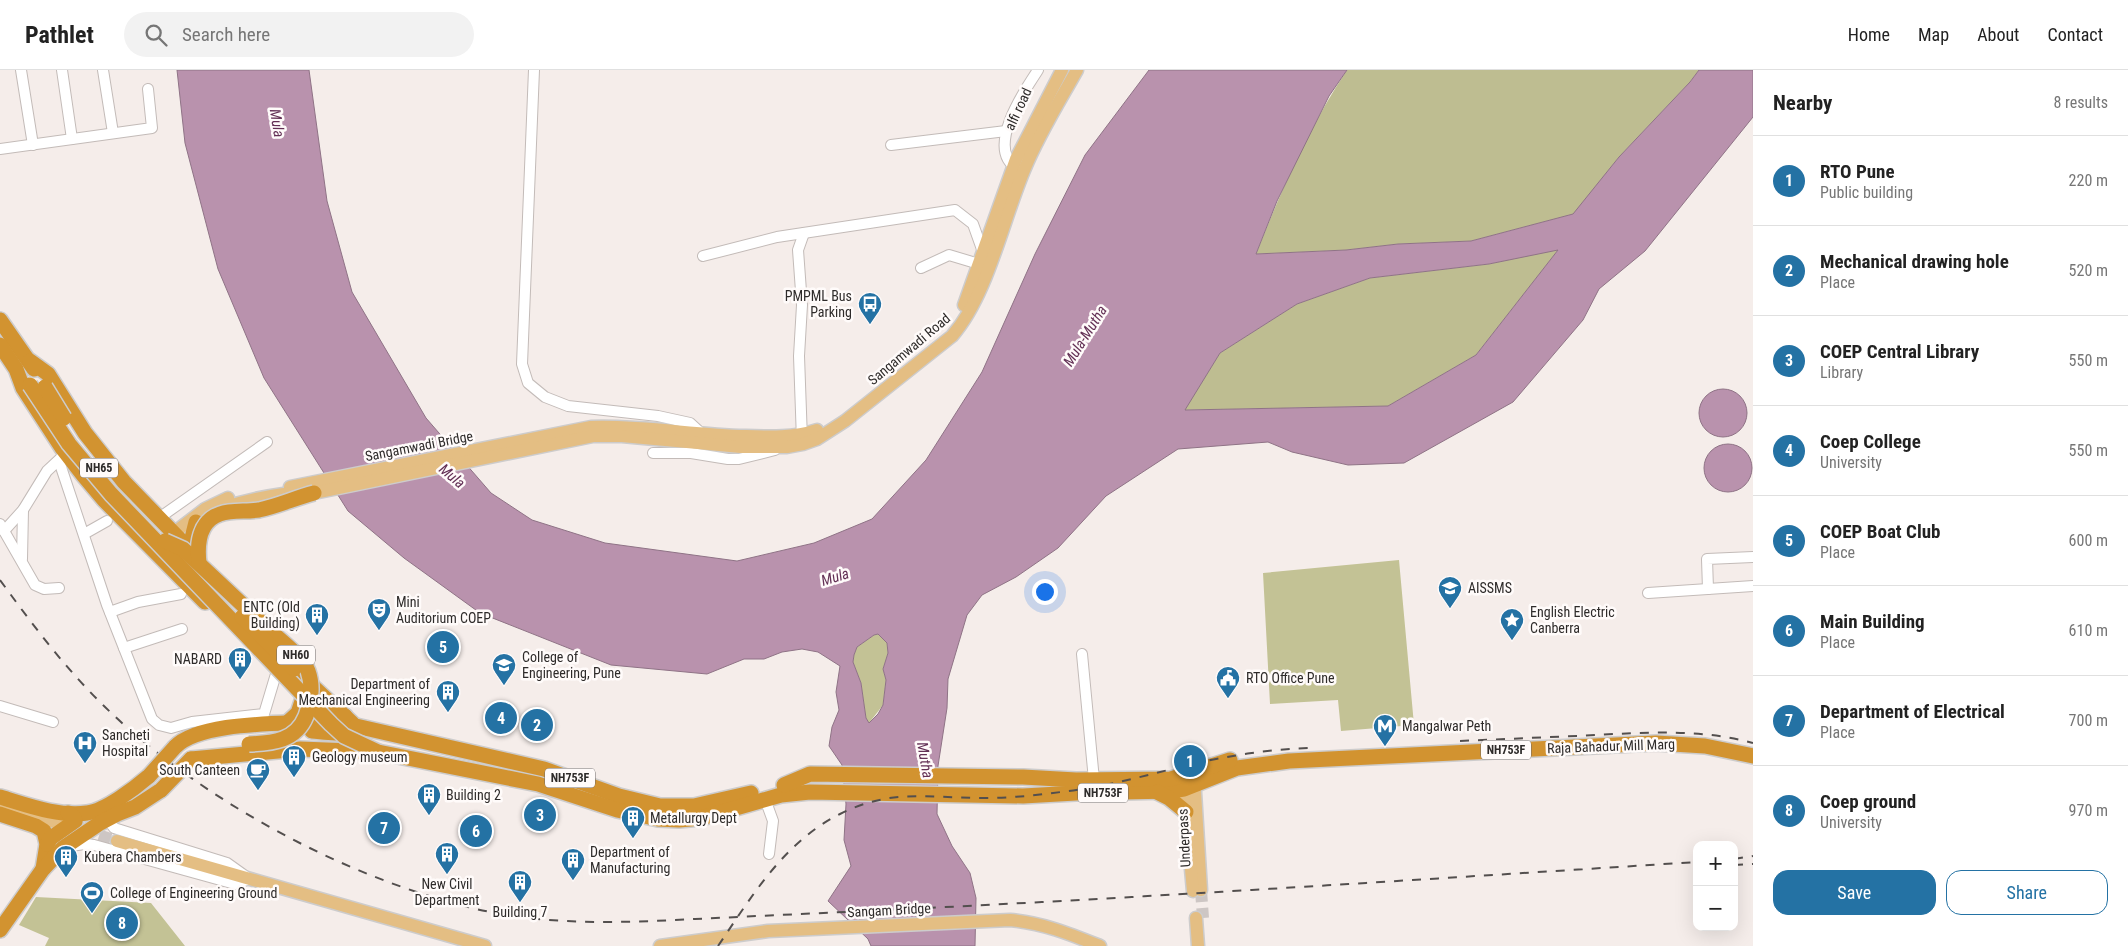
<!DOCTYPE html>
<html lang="en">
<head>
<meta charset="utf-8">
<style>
	:root { --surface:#fff; --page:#f2f2f2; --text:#222; --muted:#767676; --line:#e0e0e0; --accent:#2472a4 }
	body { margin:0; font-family:"Roboto Condensed",sans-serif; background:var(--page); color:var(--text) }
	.controls { position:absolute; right:15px; bottom:15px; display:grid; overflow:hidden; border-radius:10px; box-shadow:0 5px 20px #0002 }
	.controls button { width:45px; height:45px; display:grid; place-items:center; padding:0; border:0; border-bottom:1px solid var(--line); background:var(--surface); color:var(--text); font:25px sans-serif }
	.you { position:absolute; left:1044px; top:521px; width:18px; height:18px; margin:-12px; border:4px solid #fff; border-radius:50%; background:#1a73e8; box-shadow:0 0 0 8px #1a73e833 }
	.badge { display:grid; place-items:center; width:32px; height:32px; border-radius:50%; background:var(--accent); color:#fff; font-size:16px; font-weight:700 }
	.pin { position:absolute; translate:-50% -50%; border:2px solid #fff; box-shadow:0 1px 5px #0006 }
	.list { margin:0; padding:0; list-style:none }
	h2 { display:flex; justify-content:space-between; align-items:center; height:65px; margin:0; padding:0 20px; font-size:21px }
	h2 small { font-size:16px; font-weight:400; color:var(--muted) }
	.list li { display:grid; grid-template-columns:32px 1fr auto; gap:15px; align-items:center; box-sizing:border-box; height:90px; padding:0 20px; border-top:1px solid var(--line) }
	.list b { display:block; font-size:19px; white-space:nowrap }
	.list p { margin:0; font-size:16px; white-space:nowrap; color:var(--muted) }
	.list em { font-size:16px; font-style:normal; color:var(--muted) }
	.actions { display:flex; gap:10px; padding:15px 20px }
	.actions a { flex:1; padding:11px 0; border:1px solid var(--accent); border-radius:15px; text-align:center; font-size:18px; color:var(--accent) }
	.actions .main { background:var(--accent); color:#fff }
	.icon { flex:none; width:28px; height:28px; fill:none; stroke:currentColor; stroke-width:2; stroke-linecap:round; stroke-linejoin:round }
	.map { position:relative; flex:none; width:1753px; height:876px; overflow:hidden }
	header { display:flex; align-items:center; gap:30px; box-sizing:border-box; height:70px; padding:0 25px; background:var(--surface); border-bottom:1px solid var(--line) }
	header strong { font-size:24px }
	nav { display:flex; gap:28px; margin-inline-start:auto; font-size:18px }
	.search { width:350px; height:45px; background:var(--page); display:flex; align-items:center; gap:12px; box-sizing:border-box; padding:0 18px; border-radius:28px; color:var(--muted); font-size:19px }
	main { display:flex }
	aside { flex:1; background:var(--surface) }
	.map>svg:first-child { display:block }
	.green { fill:#c3c295 }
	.forest { fill:#bebd91 }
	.water { fill:#b992ad; stroke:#8f7386; fill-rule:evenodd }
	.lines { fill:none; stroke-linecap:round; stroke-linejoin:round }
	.major-tunnel { stroke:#cdc6c4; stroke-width:12; stroke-dasharray:12 6; stroke-linecap:butt }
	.minor-casing { stroke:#c3bbb8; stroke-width:12 }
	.major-casing { stroke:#cdcccc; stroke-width:15 }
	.highway-casing { stroke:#cdcccc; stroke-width:18 }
	.minor { stroke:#fff; stroke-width:10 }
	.major { stroke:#e4be83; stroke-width:12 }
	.highway { stroke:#d29330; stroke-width:15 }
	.rail { stroke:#534f4e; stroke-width:2; stroke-dasharray:9 9; stroke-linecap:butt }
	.highway-bridge-casing { stroke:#cdcccc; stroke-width:18; stroke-linecap:butt }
	.highway-bridge { stroke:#d29330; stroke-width:15 }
	.labels { text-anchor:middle; stroke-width:5; stroke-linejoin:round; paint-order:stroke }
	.shield { fill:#fffbfa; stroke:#6d6968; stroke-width:1 }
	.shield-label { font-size:12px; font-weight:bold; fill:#2e2b2a }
	.street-label { font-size:14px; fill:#2e2b2a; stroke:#fffbfa }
	.poi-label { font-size:14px; fill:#2e2b2a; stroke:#fffbfa; text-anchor:start }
	.water-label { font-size:15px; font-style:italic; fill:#633055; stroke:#fffbfa }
</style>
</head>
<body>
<header>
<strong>Pathlet</strong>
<div class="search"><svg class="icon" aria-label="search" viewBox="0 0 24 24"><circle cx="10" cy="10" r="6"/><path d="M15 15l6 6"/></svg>Search here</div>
<nav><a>Home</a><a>Map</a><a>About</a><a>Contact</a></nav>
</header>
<main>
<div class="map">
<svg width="1753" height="876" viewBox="0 0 1753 876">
	<rect width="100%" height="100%" fill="#f5edea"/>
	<g class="green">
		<path d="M 1399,490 L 1414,655 L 1341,661 L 1338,630 L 1270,634 L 1263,503 Z"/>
		<path d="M 878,564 L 887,573 L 888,583 L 883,599 L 886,610 L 883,635 L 869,653 L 866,649 L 861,613 L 853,592 L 854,585 L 857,577 L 874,565 Z"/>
		<path d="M 36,827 L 151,833 L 185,876 L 45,876 L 49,868 L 19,855 Z"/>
	</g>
	<g class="forest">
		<path d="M 1347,0 L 1699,0 L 1690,12 L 1619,87 L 1574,144 L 1471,171 L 1398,174 L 1346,180 L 1256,184 C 1281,121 1309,57 1347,0 Z"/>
		<path d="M 1559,179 L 1476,285 L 1388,336 L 1184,340 L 1220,283 L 1297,234 L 1370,208 L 1489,194 Z"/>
	</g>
	<g class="water">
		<path d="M 177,0 L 309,0 L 327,131 L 352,222 L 426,348 L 491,423 L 532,450 L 605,473 L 737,491 L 814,473 L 872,449 L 926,390 L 982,302 L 1035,184 L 1085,85 L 1149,0 L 1347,0 L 1329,26 L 1277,131 L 1256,184 L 1346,180 L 1398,174 L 1471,171 L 1573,144 L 1619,87 L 1690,12 L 1699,0 L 1753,0 L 1753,47 L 1645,181 L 1599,219 L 1583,250 L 1513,332 L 1404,393 L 1348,395 L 1292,382 L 1268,372 L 1178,379 L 1106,426 L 1058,478 L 1016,507 L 982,525 L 967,545 L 948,609 L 947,638 L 938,696 L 937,744 L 952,776 L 970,803 L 976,828 L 975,876 L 871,876 L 868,869 L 828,831 L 851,796 L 844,770 L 846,734 L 842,695 L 829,676 L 832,657 L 839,640 L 836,622 L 840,596 L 818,582 L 802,579 L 782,582 L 764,589 L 744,589 L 707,604 L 611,595 L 480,543 L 404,488 L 348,441 L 264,308 L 218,199 L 185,73 ZM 1558,180 L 1476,285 L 1388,336 L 1185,340 L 1220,283 L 1297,234 L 1370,208 L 1489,194 ZM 878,564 L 887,573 L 888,583 L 883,599 L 886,610 L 883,635 L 878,644 L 869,653 L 866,648 L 861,613 L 853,592 L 854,585 L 857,577 L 874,565 Z"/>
		<circle cx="1723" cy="343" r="24"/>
		<circle cx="1728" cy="398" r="24"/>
	</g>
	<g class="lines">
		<g class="major-tunnel">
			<path d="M 82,760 L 117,771"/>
			<path d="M 1201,820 L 1203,848"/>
		</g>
		<g class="minor-casing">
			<g id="minor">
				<path d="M 21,0 L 33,75"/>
				<path d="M 62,0 L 72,69"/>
				<path d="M 103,0 L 113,63"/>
				<path d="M 534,0 L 522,294 L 528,313 L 545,327 L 568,336 L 658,346 L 690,353 L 702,364"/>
				<path d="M 891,75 L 1006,61"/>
				<path d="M 0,79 L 152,58 L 148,19"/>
				<path d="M 1018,99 C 984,80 1024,21 1038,0"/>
				<path d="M 703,186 L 777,167 L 955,140 L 973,154 L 983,182"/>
				<path d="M 921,198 L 949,185 L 979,194"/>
				<path d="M 802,370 L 799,286 L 802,235 L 798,180 L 804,163"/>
				<path d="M 653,383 L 691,383 L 728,389 L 739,389 L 775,380"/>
				<path d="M 59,391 L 107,535 L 152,649 L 159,655 L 171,658 L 192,652 L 264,644 L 276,604"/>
				<path d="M 159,448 L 267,372"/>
				<path d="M 0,454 L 35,515 L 44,519 L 59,518"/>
				<path d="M 4,461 L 23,440 L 47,401 L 62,387"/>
				<path d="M 84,464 L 107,451"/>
				<path d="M 22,489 L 23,440"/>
				<path d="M 1708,519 L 1707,489 L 1753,487"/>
				<path d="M 1648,523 L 1753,516"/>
				<path d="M 110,542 L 138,532 L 181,524"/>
				<path d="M 124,578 L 182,559"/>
				<path d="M 1082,584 L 1094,710"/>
				<path d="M 0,636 L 53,652"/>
				<path d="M 765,729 L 773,751 L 769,784"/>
				<path d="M 111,747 L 111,754 L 114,758 L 227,793 L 248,808"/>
				<path d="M 70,776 L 85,774 L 94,775 L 235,814 L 250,809"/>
			</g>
		</g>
		<g class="major-casing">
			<g id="major">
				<path d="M 964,235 L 1016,89 L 1062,0"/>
				<path d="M 290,417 L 591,357 C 643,355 693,365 745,366 C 770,367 793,368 817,360"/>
				<path d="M 222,438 C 251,429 284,421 314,423 L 593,366 L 622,366 L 741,377 L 787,377 L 803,374 L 817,369 L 845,351 L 952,266 C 988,225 1003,149 1025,98 C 1039,64 1059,32 1077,0"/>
				<path d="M 166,469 L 205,439 L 228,428"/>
				<path d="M 1194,706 L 1201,820"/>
				<path d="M 1183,711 L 1193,821"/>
				<path d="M 0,736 L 65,755"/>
				<path d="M 117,771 L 485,876"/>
				<path d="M 1196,848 L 1198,876"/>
				<path d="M 660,876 L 768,861 L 1010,850 C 1043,853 1070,864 1100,876"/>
			</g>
		</g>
		<g class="highway-casing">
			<g id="highway">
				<path d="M 0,250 L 34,299"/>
				<path d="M 0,275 L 16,299 L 23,318 L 62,378 L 83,405 L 104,430 L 205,532"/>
				<path d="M 30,291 L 48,304 L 85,363 L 124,412 L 193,483"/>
				<path d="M 192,483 L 191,472 L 196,452"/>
				<path d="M 294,599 L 352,653"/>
				<path d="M 286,654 L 298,643 L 302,631"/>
				<path d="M 312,661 C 326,662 344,667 356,656 L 544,699 L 619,726 L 660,736 L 694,736 L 751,723"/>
				<path d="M 175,677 C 199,652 277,654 310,652 L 320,655 L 345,646"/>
				<path d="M 191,689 L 300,679 L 378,682 L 538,714 L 617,740 L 658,749 L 679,750 L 701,748 L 781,725 L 810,722 L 1023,726 L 1076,723 L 1171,721 L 1184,719 L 1237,698 L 1289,691 L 1656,673 L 1705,676 L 1753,686"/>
				<path d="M 784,715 L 810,704 L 1023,707 L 1076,710 L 1171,709 L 1230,690"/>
				<path d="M 1157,722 L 1169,728 L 1186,742"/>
				<path d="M 0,727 C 27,735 58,747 87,743 C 105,741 135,718 149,706"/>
				<path d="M 0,744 L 36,756 L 44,761 L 47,774 L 43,799"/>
				<path d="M 47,774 L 51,768 L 75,751 L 74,747 L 68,743"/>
				<path d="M 0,860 L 43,799 L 63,778 L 100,753 L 117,744 L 135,737 L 161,720"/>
			</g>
		</g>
		<use href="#minor" class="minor"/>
		<use href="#major" class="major"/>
		<use href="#highway" class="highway"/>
		<g class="rail">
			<path d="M 0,510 C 32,554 65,598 104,636 C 198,728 340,805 468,837 C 543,856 619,853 695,849 C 758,846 822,843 886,840 C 1157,827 1427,809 1697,792"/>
			<path d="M 1460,671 C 1506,669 1552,667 1597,665 C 1650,662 1702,659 1753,673"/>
			<path d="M 1734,789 L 1753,786"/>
			<path d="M 1734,795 L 1753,794"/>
			<path d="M 718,876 C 752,826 784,772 840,744 C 892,718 929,728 984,728 C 1012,728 1040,725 1068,721 C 1118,715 1166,699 1216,689 C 1247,683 1278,679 1310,678"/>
		</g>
		<g class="highway-bridge-casing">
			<g id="highway-bridge">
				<path d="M 30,315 L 69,374 L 111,424 L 331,654 L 344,666 L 378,682"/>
				<path d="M 45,317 L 64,348"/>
				<path d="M 165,471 L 183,479 C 212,506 241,533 269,560 C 280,570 303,587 308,601 C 313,615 311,632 306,646 C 296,671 273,673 249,674"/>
				<path d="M 199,493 C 197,475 199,451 220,444 C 232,440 246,442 259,440 C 278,436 295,428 314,423"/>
				<path d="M 242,547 L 294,599"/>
				<path d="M 149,706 L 175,677"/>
				<path d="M 161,720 L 191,689"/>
			</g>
		</g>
		<use href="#highway-bridge" class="highway-bridge"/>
	</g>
	<defs>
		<g id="bus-pin" transform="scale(1.25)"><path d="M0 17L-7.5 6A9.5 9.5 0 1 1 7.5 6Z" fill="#2472a4" stroke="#fffbfa"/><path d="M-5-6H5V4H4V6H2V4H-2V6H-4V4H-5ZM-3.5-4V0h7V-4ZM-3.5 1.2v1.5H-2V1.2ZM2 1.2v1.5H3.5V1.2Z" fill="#fff"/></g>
		<g id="university-pin" transform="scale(1.25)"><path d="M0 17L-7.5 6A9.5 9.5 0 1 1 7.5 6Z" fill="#2472a4" stroke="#fffbfa"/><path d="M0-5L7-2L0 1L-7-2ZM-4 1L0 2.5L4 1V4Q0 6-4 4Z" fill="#fff"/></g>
		<g id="theatre-pin" transform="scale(1.25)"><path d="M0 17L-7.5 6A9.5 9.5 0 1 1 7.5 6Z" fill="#2472a4" stroke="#fffbfa"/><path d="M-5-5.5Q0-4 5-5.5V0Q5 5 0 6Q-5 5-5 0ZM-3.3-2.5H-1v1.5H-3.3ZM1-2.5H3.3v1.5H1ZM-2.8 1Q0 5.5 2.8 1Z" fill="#fff"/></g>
		<g id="building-pin" transform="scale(1.25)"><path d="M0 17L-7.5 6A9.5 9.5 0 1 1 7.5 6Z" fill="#2472a4" stroke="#fffbfa"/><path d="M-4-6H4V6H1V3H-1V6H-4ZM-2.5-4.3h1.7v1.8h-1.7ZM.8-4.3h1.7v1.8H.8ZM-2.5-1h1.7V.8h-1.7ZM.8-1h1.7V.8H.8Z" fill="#fff"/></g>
		<g id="sight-pin" transform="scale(1.25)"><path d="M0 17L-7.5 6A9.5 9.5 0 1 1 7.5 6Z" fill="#2472a4" stroke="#fffbfa"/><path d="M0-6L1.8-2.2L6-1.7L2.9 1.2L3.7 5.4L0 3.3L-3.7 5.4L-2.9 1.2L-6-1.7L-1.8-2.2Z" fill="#fff"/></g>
		<g id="civic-pin" transform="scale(1.25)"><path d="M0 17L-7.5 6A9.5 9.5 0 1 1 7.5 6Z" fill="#2472a4" stroke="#fffbfa"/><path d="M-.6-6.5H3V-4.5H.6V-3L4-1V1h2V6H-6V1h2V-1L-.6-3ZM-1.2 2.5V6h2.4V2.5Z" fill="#fff"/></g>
		<g id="metro-pin" transform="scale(1.25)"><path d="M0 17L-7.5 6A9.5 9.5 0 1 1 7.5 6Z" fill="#2472a4" stroke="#fffbfa"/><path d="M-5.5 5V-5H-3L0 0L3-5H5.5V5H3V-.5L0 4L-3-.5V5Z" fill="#fff"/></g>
		<g id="hospital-pin" transform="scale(1.25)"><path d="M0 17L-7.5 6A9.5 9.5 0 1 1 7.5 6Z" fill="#2472a4" stroke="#fffbfa"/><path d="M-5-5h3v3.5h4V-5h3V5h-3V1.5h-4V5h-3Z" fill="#fff"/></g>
		<g id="cafe-pin" transform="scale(1.25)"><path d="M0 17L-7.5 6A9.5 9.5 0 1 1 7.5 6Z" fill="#2472a4" stroke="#fffbfa"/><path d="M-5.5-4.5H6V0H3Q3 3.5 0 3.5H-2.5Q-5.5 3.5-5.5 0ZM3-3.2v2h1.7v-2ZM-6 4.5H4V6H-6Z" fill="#fff"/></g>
		<g id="stadium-pin" transform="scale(1.25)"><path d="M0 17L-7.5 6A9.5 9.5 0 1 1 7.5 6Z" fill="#2472a4" stroke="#fffbfa"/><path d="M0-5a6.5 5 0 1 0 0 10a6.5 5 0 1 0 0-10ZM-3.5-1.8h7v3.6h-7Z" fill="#fff"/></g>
	</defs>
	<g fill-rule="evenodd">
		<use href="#bus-pin" x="870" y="234"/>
		<use href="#university-pin" x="1450" y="518"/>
		<use href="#theatre-pin" x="379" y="540"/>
		<use href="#building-pin" x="317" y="545"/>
		<use href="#sight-pin" x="1512" y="550"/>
		<use href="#building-pin" x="240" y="589"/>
		<use href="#university-pin" x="504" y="595"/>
		<use href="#civic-pin" x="1228" y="608"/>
		<use href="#building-pin" x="448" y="622"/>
		<use href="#metro-pin" x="1385" y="656"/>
		<use href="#hospital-pin" x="85" y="673"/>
		<use href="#building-pin" x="294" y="687"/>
		<use href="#cafe-pin" x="258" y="700"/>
		<use href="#building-pin" x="429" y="725"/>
		<use href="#building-pin" x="633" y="748"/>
		<use href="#building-pin" x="447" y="784"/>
		<use href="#building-pin" x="66" y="787"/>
		<use href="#building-pin" x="573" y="790"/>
		<use href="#building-pin" x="520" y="812"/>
		<use href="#stadium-pin" x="92" y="823"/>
	</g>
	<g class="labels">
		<g class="shield">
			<rect x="80" y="388.5" width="38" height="19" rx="4"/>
			<rect x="277" y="575.5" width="38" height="19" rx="4"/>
			<rect x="1481" y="670.5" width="50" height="19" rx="4"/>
			<rect x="545" y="698.5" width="50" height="19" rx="4"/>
			<rect x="1078" y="713.5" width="50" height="19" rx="4"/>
		</g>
		<g class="shield-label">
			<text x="99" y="402">NH65</text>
			<text x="296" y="589">NH60</text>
			<text x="1506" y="684">NH753F</text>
			<text x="570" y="712">NH753F</text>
			<text x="1103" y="727">NH753F</text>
		</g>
		<g class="street-label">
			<text transform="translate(1018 39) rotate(-65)" y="5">alfi road</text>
			<text transform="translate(909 279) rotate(-40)" y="5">Sangamwadi Road</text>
			<text transform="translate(419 376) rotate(-11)" y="5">Sangamwadi Bridge</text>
			<text transform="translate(1611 676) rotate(-2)" y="5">Raja Bahadur Mill Marg</text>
			<text transform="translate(1184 768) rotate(-93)" y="5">Underpass</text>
			<text transform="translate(889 840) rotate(-3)" y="5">Sangam Bridge</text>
		</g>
		<g class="poi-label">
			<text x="852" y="231" text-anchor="end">PMPML Bus<tspan x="852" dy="16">Parking</tspan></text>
			<text x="1468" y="523">AISSMS</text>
			<text x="396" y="537">Mini<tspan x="396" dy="16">Auditorium COEP</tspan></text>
			<text x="300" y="542" text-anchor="end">ENTC (Old<tspan x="300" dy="16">Building)</tspan></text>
			<text x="1530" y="547">English Electric<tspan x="1530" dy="16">Canberra</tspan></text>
			<text x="522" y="592">College of<tspan x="522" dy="16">Engineering, Pune</tspan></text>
			<text x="222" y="594" text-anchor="end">NABARD</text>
			<text x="1246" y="613">RTO Office Pune</text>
			<text x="430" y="619" text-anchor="end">Department of<tspan x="430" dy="16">Mechanical Engineering</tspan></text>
			<text x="1402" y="661">Mangalwar Peth</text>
			<text x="102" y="670">Sancheti<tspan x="102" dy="16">Hospital</tspan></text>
			<text x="312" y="692">Geology museum</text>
			<text x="240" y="705" text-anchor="end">South Canteen</text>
			<text x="446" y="730">Building 2</text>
			<text x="650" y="753">Metallurgy Dept</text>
			<text x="590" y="787">Department of<tspan x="590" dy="16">Manufacturing</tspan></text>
			<text x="84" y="792">Kubera Chambers</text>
			<text x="447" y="819" text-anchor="middle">New Civil<tspan x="447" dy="16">Department</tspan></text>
			<text x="110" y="828">College of Engineering Ground</text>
			<text x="520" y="847" text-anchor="middle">Building 7</text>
		</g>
		<g class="water-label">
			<text transform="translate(277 53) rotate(81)" y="5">Mula</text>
			<text transform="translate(1085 266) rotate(-58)" y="5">Mula-Mutha</text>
			<text transform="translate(452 406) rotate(40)" y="5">Mula</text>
			<text transform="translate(835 507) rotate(-17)" y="5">Mula</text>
			<text transform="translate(925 690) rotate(80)" y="5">Mutha</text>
		</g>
	</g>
</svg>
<div class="controls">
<button>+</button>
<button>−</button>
</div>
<div class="you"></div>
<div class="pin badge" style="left:1190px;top:691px">1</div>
<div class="pin badge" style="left:537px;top:655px">2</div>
<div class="pin badge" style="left:540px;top:745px">3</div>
<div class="pin badge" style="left:501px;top:648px">4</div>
<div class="pin badge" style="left:443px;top:577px">5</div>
<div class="pin badge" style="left:476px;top:761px">6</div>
<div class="pin badge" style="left:384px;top:758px">7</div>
<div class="pin badge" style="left:122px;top:853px">8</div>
</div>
<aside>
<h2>Nearby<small>8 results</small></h2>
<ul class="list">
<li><span class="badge">1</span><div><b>RTO Pune</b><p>Public building</p></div><em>220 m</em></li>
<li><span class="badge">2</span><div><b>Mechanical drawing hole</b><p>Place</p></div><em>520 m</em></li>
<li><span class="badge">3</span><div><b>COEP Central Library</b><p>Library</p></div><em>550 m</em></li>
<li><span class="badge">4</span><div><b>Coep College</b><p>University</p></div><em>550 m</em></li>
<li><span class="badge">5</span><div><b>COEP Boat Club</b><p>Place</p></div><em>600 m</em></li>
<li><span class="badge">6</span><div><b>Main Building</b><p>Place</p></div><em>610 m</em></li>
<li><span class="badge">7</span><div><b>Department of Electrical</b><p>Place</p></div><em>700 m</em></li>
<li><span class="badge">8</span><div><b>Coep ground</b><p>University</p></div><em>970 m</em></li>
</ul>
<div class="actions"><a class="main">Save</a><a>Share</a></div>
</aside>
</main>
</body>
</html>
